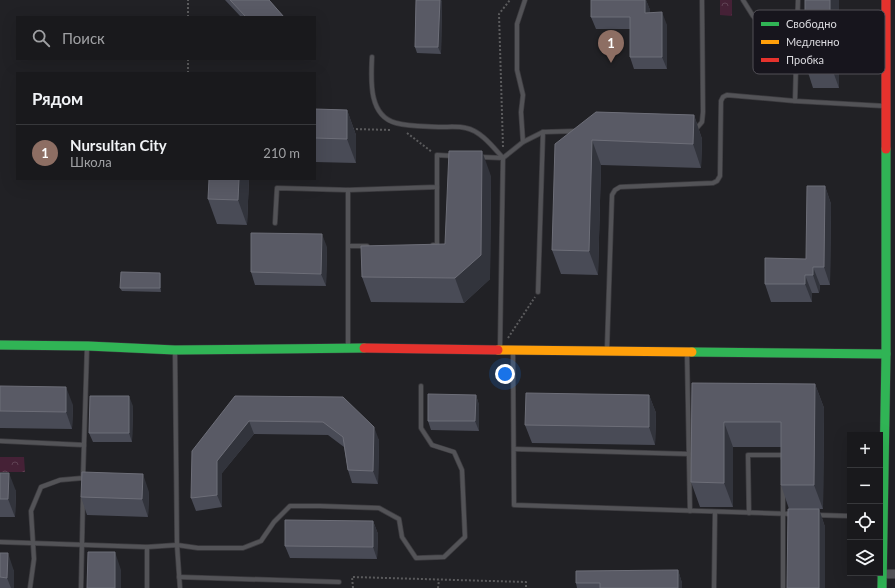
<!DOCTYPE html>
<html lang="ru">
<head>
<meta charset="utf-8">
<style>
	:root { --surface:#19191c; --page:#222225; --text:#f1f3f6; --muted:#9fa0a3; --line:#37383b; --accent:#8c9099 }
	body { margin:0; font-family:Lato,sans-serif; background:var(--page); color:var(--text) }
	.controls { position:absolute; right:12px; bottom:12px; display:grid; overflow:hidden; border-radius:0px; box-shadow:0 4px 16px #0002 }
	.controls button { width:36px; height:36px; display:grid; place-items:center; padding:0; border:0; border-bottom:1px solid var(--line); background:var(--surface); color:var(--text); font:20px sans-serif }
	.you { position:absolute; left:505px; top:374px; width:14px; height:14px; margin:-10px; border:3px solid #fff; border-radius:50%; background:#1a73e8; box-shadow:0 0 0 6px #1a73e833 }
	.badge { display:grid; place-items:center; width:26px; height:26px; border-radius:50%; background:var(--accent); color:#fff; font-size:13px; font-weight:700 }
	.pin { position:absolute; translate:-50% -33px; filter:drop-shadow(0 1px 2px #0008) }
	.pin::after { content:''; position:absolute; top:21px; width:14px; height:12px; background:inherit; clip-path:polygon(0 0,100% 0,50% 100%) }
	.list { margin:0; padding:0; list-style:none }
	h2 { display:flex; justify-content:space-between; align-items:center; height:52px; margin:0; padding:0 16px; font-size:17px }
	h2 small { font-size:13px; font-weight:400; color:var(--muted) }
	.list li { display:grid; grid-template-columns:26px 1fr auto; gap:12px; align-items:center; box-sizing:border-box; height:56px; padding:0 16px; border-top:1px solid var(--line) }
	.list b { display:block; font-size:15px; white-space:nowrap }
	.list p { margin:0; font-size:13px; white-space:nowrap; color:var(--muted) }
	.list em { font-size:13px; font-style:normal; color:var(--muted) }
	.icon { flex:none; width:22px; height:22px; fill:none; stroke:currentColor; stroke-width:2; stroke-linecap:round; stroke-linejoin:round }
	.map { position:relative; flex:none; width:895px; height:588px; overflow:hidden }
	.search { position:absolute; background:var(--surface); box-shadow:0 4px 16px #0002; left:16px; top:16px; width:300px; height:44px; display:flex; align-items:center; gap:10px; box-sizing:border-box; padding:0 14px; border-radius:0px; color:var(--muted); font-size:15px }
	.panel { position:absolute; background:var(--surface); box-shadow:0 4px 16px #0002; left:16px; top:72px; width:300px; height:108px; border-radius:0px }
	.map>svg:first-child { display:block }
	.park { fill:url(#park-crowns) }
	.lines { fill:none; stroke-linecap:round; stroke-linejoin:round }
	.lane-casing { stroke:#3d3c40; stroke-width:5.5 }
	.street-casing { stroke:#3d3c40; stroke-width:10 }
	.fast-casing { stroke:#3d3c40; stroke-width:10 }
	.slow-casing { stroke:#3d3c40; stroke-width:10 }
	.jam-casing { stroke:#3d3c40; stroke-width:10 }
	.path { stroke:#5b5b5d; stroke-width:2; stroke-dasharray:2 2; stroke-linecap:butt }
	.lane { stroke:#535357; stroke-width:4 }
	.street { stroke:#535357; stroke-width:8 }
	.fast { stroke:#30b455; stroke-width:9 }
	.slow { stroke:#ff9f0a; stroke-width:9 }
	.jam { stroke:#e5322d; stroke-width:9 }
	.wall { fill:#494b56 }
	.shaded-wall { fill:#32343c }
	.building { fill:#595a65; stroke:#6d6e78 }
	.key { fill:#17151d; stroke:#525057; stroke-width:1 }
	.key-label { font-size:11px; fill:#dbdadf }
</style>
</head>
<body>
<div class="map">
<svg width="895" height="588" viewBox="0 0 895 588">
	<defs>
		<pattern id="park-crowns" width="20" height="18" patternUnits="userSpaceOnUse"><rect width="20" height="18" fill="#452136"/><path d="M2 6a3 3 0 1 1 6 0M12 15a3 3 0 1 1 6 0" fill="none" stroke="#5f4153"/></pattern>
	</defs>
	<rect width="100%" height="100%" fill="#212125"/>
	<g class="park">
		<path d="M 720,0 L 732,0 L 732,16 L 720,15 Z"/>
		<path d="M 0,457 L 24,457 L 25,472 L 0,472 Z"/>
	</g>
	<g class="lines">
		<g class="lane-casing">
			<g id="lane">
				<path d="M 743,0 L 753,16 L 765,29 L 797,42"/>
				<path d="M 372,57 C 371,79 368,116 396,123 C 410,127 426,126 441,127 C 449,127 458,126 466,128 C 481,131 493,147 503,158 L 523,142 L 543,132 L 576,131"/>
				<path d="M 795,101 L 798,0"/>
				<path d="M 694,129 L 696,129 L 702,122 L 703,112 L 702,0"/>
				<path d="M 523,142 L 521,112 L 523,95 L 517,70 L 517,24 L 525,0"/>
				<path d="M 480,157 L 503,158 L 500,348"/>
				<path d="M 275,223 L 277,188 L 348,190 L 437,187 L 437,155 L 454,156"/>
				<path d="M 433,245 L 437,245 L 437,187"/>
				<path d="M 349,246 L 367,246"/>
				<path d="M 538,292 L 543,132"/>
				<path d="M 348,347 L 348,190"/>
				<path d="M 607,349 L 612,195 L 615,190 L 620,187 L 713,183 L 717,181 L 720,176 L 721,101 L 723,97 L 727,95 L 795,101 L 884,106"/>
				<path d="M 175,352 L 177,545 L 180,588"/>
				<path d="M 513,352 L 514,505 L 792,514"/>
				<path d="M 687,354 L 690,511"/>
				<path d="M 0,441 L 84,445 L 87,348"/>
				<path d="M 514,449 L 689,454"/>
				<path d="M 83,477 L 84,445"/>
				<path d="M 749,513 L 748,455 L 783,455 L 783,458"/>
				<path d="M 816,515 L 850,516"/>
				<path d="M 0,542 L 147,547 L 177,545 L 198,548 L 243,548 L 261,541 L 274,522 L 290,506 L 320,506 L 379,508 L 399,519 L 402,537 L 416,558 L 444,557 L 465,537 L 462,470 L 454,452 L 432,445 L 421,428 L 421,386"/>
				<path d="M 147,547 L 147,588"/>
				<path d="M 179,577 L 339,582"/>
				<path d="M 30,588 L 34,559 L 31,511 L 41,487 L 60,480 L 83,478"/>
				<path d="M 81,588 L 83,498"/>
				<path d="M 714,588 L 715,512"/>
				<path d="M 783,588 L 783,486"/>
			</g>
		</g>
		<g class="street-casing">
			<path id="street" d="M 881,574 L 895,574"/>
		</g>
		<g class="fast-casing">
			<g id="fast">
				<path d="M 0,345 L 88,346 L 175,350 L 364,348"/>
				<path d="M 692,352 L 886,354"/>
				<path d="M 882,588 L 886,354 L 886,149"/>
			</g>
		</g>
		<g class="slow-casing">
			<path id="slow" d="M 498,350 L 692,352"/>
		</g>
		<g class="jam-casing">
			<g id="jam">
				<path d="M 886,0 L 886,149"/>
				<path d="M 364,348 L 498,350"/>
			</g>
		</g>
		<g class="path">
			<path d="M 188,17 L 188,0"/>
			<path d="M 188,73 L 188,59"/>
			<path d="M 352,129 L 392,130"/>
			<path d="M 407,133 L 432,152"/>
			<path d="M 503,147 L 499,14 L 510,0"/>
			<path d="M 508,338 L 535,297"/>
			<path d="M 353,588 L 352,577 L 526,582 L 526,588"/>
			<path d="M 438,588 L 439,580"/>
		</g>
		<use href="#lane" class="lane"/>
		<use href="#street" class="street"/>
		<use href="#fast" class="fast"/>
		<use href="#slow" class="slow"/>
		<use href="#jam" class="jam"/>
	</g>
	<g class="wall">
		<path d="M 225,0 L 269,0 L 284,17 L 241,17 Z"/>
		<path d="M 416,0 L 441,0 L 442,2 L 441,54 L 417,53 L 415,47 Z"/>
		<path d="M 591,0 L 646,0 L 650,10 L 650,13 L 667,25 L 667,69 L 634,69 L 630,57 L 630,29 L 596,29 L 591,17 Z"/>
		<path d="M 839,0 L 839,88 L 813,88 L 805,63 Z"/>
		<path d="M 315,109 L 347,110 L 356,135 L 356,163 L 315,162 Z"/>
		<path d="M 596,112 L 694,115 L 702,139 L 701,168 L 601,165 L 598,275 L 561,274 L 552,250 Z"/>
		<path d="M 491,176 L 490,279 L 464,303 L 371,302 L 362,277 L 445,244 Z"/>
		<path d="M 249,179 L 247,225 L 217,224 L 208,199 Z"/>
		<path d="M 825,186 L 831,204 L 830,285 L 820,285 L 819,293 L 812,293 L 812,302 L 771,302 L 765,284 L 806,259 Z"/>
		<path d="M 327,247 L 326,286 L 255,285 L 251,272 Z"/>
		<path d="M 160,273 L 161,276 L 161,292 L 122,291 L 120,288 Z"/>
		<path d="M 692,383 L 815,384 L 824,408 L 823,509 L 819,509 L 825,527 L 789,509 L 781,485 L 781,447 L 733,447 L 733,507 L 700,507 L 691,482 Z"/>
		<path d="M 0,386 L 73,405 L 72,429 L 0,428 Z"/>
		<path d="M 476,395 L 479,405 L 479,431 L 431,430 L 428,421 Z"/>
		<path d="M 649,395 L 656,413 L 655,445 L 532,443 L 525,425 Z"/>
		<path d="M 235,396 L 343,397 L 379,440 L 378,484 L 352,483 L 348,470 L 344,447 L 328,435 L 254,434 L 222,473 L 222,507 L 196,511 L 191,498 Z"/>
		<path d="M 133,406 L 132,442 L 93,442 L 89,433 Z"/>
		<path d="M 0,473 L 16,491 L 15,517 L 0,517 Z"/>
		<path d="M 149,492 L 148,517 L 87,515 L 81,497 Z"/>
		<path d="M 373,521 L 378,534 L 377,559 L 290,558 L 285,546 Z"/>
		<path d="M 0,553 L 14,571 L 14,588 L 0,588 Z"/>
		<path d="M 678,570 L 682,583 L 682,588 L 577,588 L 576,583 Z"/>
	</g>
	<g class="shaded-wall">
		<path d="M 440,0 L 441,0 L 442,2 L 441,54 L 438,47 Z"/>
		<path d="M 645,0 L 646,0 L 650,10 L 650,25 L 645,13 Z"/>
		<path d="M 830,0 L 839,0 L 839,88 L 830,63 Z"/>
		<path d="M 662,12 L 667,25 L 667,69 L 662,57 Z"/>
		<path d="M 347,110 L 356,135 L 356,163 L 347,139 Z"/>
		<path d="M 694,115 L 702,139 L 701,168 L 693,144 Z"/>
		<path d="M 592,140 L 601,165 L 598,275 L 589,251 Z"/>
		<path d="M 482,151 L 491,176 L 490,279 L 464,303 L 455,278 Z"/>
		<path d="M 239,179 L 249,179 L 247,225 L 238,200 Z"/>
		<path d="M 825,186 L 831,204 L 830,285 L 824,267 Z"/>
		<path d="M 322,234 L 327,247 L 326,286 L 321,274 Z"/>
		<path d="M 813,267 L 820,285 L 819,293 L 813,275 Z"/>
		<path d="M 160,273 L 161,276 L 161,292 L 160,288 Z"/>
		<path d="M 805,275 L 812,293 L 812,302 L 805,284 Z"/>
		<path d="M 815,384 L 824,408 L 823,509 L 814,485 Z"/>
		<path d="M 66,387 L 73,405 L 72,429 L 66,412 Z"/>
		<path d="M 476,395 L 479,405 L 479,431 L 475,421 Z"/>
		<path d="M 649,395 L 656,413 L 655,445 L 649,427 Z"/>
		<path d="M 129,396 L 133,406 L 132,442 L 129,433 Z"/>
		<path d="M 249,421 L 254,434 L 222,473 L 222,507 L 217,495 L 217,461 Z"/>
		<path d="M 724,422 L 733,447 L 733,507 L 724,483 Z"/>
		<path d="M 374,427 L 379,440 L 378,484 L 373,471 Z"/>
		<path d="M 9,473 L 16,491 L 15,517 L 8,499 Z"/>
		<path d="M 143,474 L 149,492 L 148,517 L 142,499 Z"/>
		<path d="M 819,509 L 825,527 L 825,588 L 819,588 Z"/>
		<path d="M 373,521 L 378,534 L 377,559 L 373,547 Z"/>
		<path d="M 115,552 L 121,570 L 121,588 L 115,588 Z"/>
		<path d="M 8,553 L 14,571 L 14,588 L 11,588 L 7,578 Z"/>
		<path d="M 678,570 L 682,583 L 682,588 L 678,588 Z"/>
	</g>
	<g class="building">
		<path d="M 230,0 L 269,0 L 284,17 L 246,17 Z"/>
		<path d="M 416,0 L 440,0 L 438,47 L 415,47 Z"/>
		<path d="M 591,0 L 645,0 L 645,13 L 662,12 L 662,57 L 630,57 L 630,17 L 591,17 Z"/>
		<rect x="805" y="0" width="25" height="63"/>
		<path d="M 315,109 L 347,110 L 347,139 L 315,138 Z"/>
		<path d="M 596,112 L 694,115 L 693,144 L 592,140 L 589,251 L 552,250 L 555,144 Z"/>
		<path d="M 449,151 L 482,151 L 481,255 L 455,278 L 362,277 L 361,246 L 445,244 Z"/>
		<path d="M 209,179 L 239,179 L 238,200 L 208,199 Z"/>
		<path d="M 807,186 L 825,186 L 824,267 L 813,267 L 813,275 L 805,275 L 805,284 L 765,284 L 765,258 L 806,259 Z"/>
		<path d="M 251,233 L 322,234 L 321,274 L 251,272 Z"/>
		<path d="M 121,272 L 160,273 L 160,288 L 120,288 Z"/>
		<path d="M 692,383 L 815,384 L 814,485 L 781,485 L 781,422 L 724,422 L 724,483 L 691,482 Z"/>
		<path d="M 0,386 L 66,387 L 66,412 L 0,411 Z"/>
		<path d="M 526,393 L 649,395 L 649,427 L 525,425 Z"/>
		<path d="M 428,394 L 476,395 L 475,421 L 428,421 Z"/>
		<path d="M 90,396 L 129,396 L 129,433 L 89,433 Z"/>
		<path d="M 235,396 L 343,397 L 374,427 L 373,471 L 348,470 L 343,437 L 323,422 L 249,421 L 217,461 L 217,495 L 191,498 L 192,451 Z"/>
		<path d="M 82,472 L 143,474 L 142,499 L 81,497 Z"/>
		<path d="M 0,473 L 9,473 L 8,499 L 0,499 Z"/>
		<path d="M 788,509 L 819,509 L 819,588 L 787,588 Z"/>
		<path d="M 285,520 L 373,521 L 373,547 L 285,546 Z"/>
		<path d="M 88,552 L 115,552 L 115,588 L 87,588 Z"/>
		<path d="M 0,553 L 8,553 L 7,578 L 0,577 Z"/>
		<path d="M 678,570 L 678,588 L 600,588 L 600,583 L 576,583 L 576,571 Z"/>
	</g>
	<rect x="753" y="10" width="132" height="64" rx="6" class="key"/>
	<rect x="761" y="22" width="18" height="4" fill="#30b455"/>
	<rect x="761" y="40" width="18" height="4" fill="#ff9f0a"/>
	<rect x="761" y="58" width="18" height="4" fill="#e5322d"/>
	<g class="key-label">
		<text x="786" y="28">Свободно</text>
		<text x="786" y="46">Медленно</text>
		<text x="786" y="64">Пробка</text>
	</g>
</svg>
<div class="controls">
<button>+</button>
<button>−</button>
<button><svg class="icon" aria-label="locate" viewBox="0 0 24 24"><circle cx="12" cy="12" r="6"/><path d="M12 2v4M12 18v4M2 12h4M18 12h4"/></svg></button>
<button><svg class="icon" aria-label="layers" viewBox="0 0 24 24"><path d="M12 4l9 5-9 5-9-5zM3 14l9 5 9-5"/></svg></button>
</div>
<div class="you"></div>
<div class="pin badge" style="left:611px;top:63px;background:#8d6e63">1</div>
<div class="search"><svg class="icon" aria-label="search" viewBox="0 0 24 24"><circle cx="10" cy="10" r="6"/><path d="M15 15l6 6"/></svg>Поиск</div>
<section class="panel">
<h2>Рядом<small></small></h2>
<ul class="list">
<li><span class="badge" style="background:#8d6e63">1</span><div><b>Nursultan City</b><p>Школа</p></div><em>210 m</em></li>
</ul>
</section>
</div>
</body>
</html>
